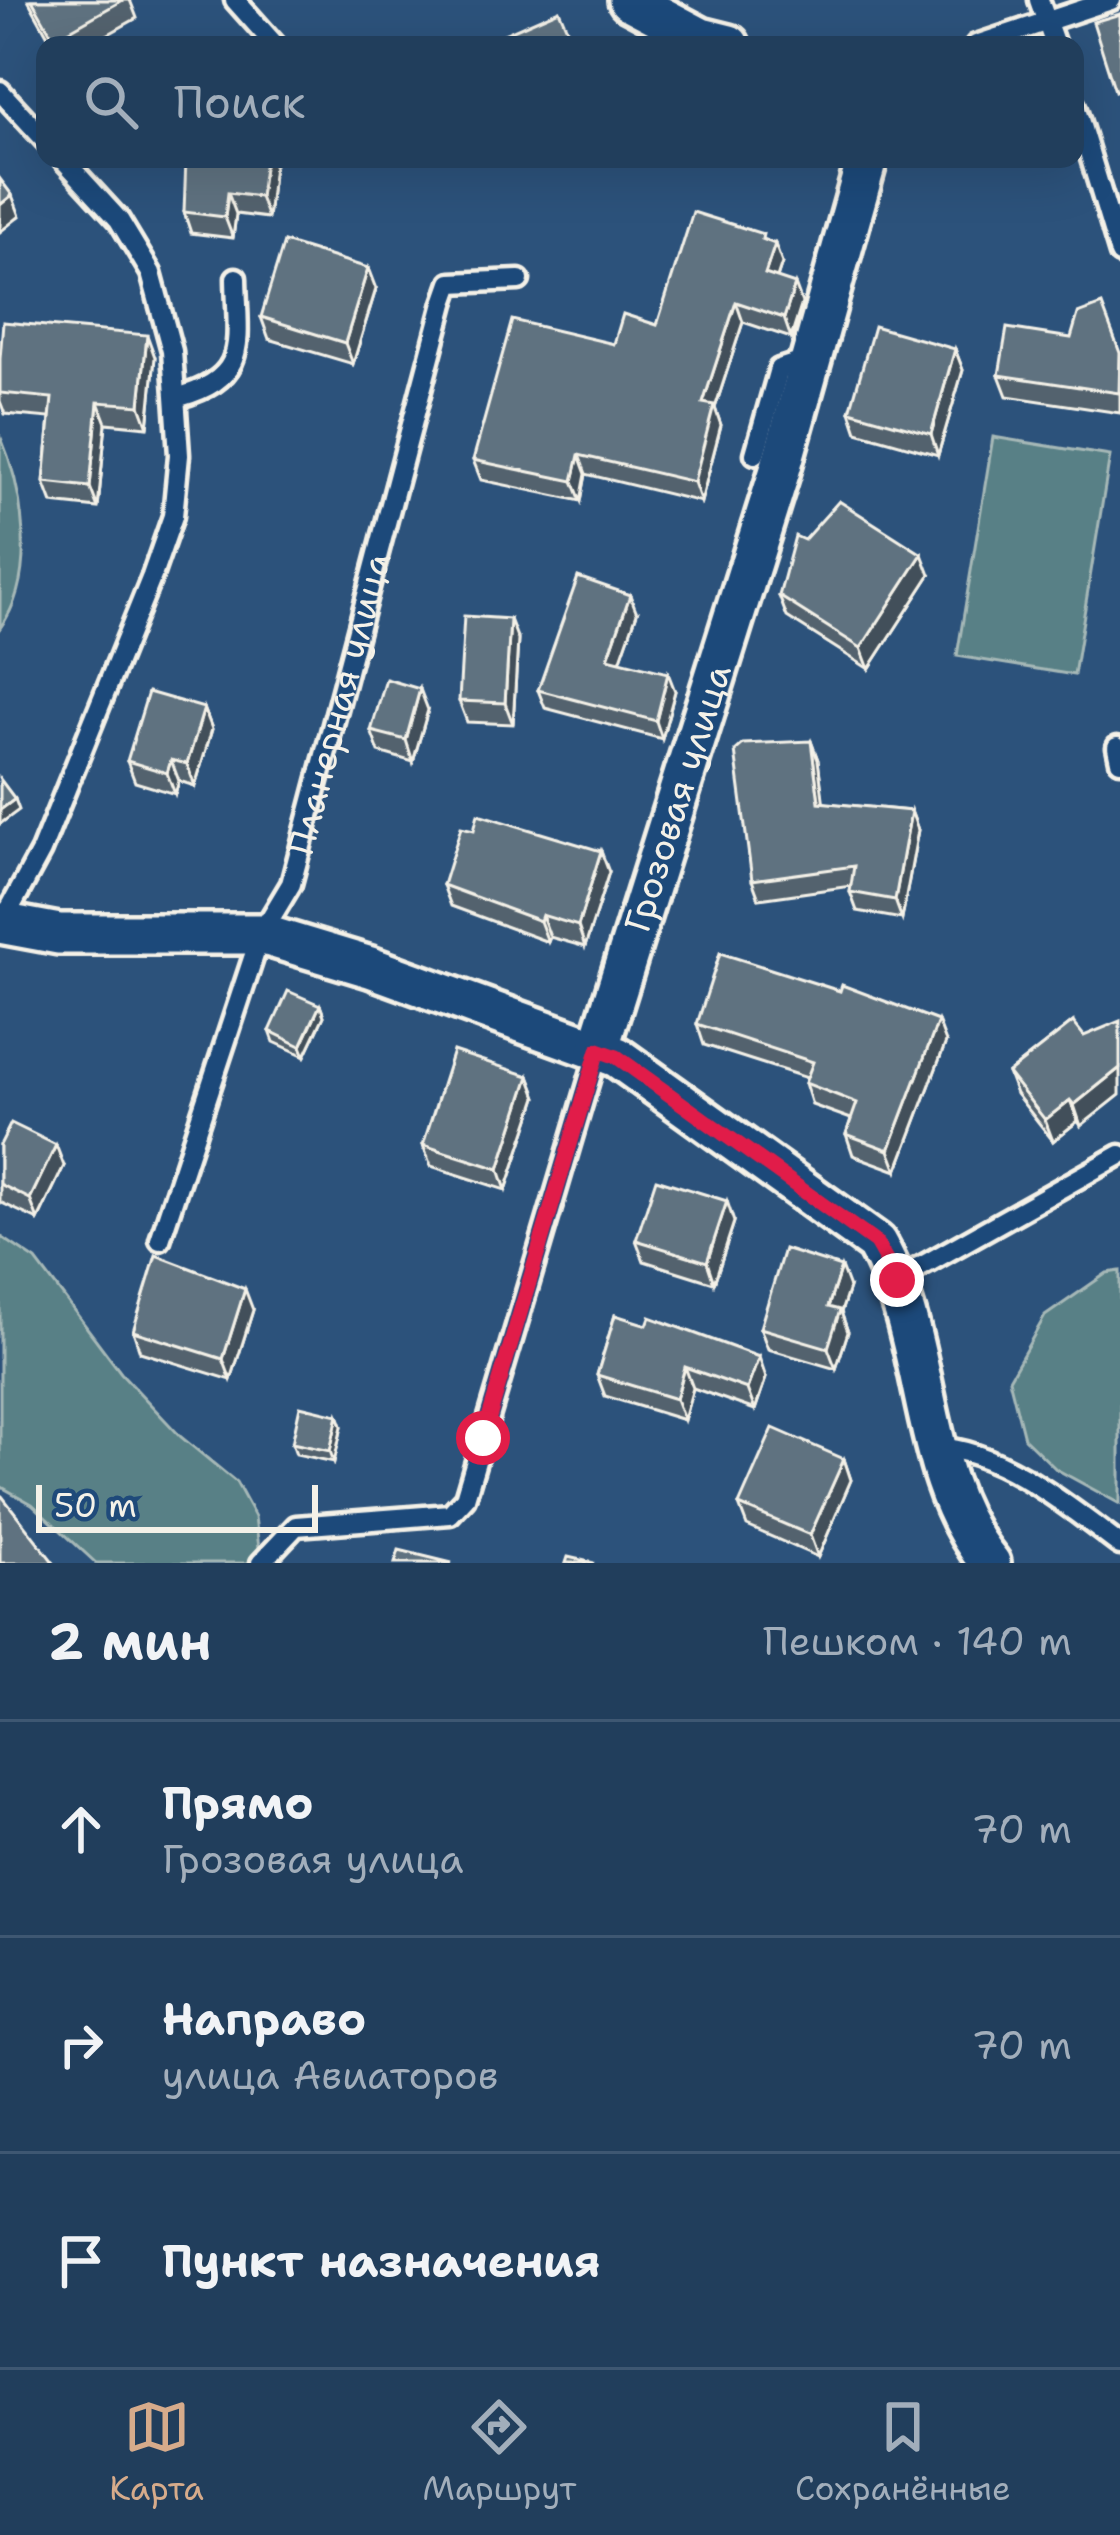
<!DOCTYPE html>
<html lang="ru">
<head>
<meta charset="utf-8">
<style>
	:root { --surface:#213e5c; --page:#2d4965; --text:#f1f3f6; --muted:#a2aebb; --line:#3e5772; --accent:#d6ab8b }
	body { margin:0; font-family:"Shantell Sans",sans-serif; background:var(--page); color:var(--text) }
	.scale { position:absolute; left:36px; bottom:30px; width:282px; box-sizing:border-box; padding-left:12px; border:6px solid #f4f1e8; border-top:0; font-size:33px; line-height:42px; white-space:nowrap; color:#f4f1e8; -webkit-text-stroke:9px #1f4a7a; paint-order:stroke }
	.stop { position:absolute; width:36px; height:36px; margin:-27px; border:9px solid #e11d48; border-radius:50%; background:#fff }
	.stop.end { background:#e11d48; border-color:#fff; box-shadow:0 3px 12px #0008 }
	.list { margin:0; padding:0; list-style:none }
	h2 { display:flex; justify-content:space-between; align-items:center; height:156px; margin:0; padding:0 48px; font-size:51px }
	h2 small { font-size:39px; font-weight:400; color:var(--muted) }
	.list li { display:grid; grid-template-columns:78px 1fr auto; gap:36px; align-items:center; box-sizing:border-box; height:216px; padding:0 48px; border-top:3px solid var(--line) }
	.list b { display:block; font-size:45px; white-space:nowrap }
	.list p { margin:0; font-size:39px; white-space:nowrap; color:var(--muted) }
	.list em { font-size:39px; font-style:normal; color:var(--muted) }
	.icon { flex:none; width:66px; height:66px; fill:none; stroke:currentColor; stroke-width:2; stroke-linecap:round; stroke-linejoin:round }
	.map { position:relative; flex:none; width:1120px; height:1563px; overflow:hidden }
	.search { position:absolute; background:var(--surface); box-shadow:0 12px 48px #0002; left:36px; right:36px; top:36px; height:132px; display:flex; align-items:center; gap:30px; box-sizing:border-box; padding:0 42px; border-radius:24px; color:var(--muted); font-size:45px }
	.sheet { height:804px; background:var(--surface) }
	nav { display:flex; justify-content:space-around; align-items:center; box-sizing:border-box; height:168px; border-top:3px solid var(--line); background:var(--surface); font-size:33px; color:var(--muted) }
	nav a { display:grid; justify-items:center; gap:6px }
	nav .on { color:var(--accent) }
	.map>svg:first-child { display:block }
	.green { fill:#588086; stroke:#a6b8b7; stroke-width:3 }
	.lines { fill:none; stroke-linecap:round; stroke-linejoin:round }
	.lane-casing { stroke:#f4f1e8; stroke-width:27 }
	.street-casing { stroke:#f4f1e8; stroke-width:48 }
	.lane { stroke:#1f4a7a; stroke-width:18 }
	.street { stroke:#1f4a7a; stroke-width:39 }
	.wall { fill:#52626e; stroke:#f4f1e8; stroke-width:3 }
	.shaded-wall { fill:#42505a; stroke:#f4f1e8; stroke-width:3 }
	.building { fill:#5f7280; stroke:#f4f1e8; stroke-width:3 }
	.route { stroke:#e11d48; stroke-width:15 }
	.labels { text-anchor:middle; stroke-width:9; stroke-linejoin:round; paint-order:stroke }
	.street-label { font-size:36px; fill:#f4f1e8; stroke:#1f4a7a }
</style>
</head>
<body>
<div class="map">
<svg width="1120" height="1563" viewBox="0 0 1120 1563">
	<rect width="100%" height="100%" fill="#2c527b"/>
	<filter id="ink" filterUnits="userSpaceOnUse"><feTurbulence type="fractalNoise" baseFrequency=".00833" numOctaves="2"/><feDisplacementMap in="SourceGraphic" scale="24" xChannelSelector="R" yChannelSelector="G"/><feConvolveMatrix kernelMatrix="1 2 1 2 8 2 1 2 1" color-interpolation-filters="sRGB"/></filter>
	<g filter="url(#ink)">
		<g class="green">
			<path d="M 0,435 C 23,489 38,577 0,628 Z"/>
			<path d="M 993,437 L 1110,456 L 1074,675 L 957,656 Z"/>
			<path d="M 0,1236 L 36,1260 L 121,1373 L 181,1437 L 236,1482 L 255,1517 L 261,1563 L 96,1563 L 32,1504 L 0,1486 Z"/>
			<path d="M 1120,1271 L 1120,1504 L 1056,1469 L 1024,1438 L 1009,1379 L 1045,1316 L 1107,1273 Z"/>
		</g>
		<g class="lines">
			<g class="lane-casing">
				<g id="lane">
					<path d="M 235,0 L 275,45"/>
					<path d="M 1039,0 L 1055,45"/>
					<path d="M 976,45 L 1111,0"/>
					<path d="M 0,91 L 45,140"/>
					<path d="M 1075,106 L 1120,254"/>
					<path d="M 179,397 C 251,377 237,342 236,278"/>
					<path d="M 755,454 L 779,369 L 794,364 L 810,371"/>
					<path d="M 1117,747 L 1120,761"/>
					<path d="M 2,923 L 41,851 L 152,576 L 173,516 L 179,455 L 172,351 L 151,273 L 119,220 L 63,159"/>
					<path id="s1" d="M 160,1240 L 261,934 L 291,884 L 444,303 L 451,283 L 519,280"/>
					<path d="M 897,1280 L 1120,1155"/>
					<path d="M 936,1447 C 1001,1450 1069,1507 1120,1545"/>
					<path d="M 261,1563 L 296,1526 L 450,1514 L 465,1498 L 598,1050"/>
				</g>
			</g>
			<g class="street-casing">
				<g id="street">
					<path d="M 629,0 L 701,38 L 729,45"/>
					<path d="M 0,923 L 59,934 L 261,934 L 370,967 L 598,1050 L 617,1057 L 876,1243 C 934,1344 915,1472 990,1563"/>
					<path id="s2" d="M 598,1050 L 780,470 L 867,159"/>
				</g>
			</g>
			<use href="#lane" class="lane"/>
			<use href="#street" class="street"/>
		</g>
		<g class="wall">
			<path d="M 28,0 L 130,0 L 137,18 L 89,45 L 53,45 Z"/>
			<path d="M 274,165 L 268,218 L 236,214 L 233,238 L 191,233 L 184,212 Z"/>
			<path d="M 766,241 L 782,263 L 777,278 L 802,303 L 791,338 L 743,322 L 715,408 L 721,425 L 701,502 L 586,474 L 581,501 L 481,480 L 473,460 L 614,344 L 657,325 Z"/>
			<path d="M 376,289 L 353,364 L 269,339 L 261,317 Z"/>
			<path d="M 955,349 L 963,370 L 938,455 L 857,432 L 850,411 Z"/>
			<path d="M 1120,353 L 1120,413 L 1007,396 L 999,375 Z"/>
			<path d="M 155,357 L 148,427 L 106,423 L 98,508 L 52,503 L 44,482 L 50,418 L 5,414 L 0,401 L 0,359 Z"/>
			<path d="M 804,540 L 930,575 L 869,669 L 787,617 L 779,596 Z"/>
			<path d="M 637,613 L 620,661 L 675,691 L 662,739 L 545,708 L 538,690 Z"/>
			<path d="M 518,640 L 513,724 L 467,722 L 459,701 Z"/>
			<path d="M 204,708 L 212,729 L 195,786 L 179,781 L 175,794 L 135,782 L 127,761 Z"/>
			<path d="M 428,710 L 413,762 L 379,752 L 371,731 Z"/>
			<path d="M 811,741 L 818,760 L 823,803 L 911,811 L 918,830 L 902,919 L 857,911 L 850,892 L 851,886 L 759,899 L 752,880 Z"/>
			<path d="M 609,872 L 585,947 L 550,937 L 548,942 L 451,906 L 443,885 Z"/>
			<path d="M 320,1005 L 324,1016 L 305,1056 L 274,1042 L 270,1031 Z"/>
			<path d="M 1073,1022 L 1081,1126 L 1078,1121 L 1053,1141 L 1016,1094 L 1008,1073 Z"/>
			<path d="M 697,1024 L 946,1042 L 897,1171 L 853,1155 L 846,1134 L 851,1119 L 812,1105 L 805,1083 L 807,1078 L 704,1045 Z"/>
			<path d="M 529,1076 L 537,1097 L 506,1190 L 431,1166 L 423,1145 Z"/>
			<path d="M 0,1145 L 64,1166 L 38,1220 L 0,1202 Z"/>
			<path d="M 734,1222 L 714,1283 L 644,1261 L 636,1240 Z"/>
			<path d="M 849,1288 L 841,1312 L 848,1332 L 836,1369 L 768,1349 L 760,1328 Z"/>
			<path d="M 253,1310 L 231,1380 L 140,1352 L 133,1331 Z"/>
			<path d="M 615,1315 L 766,1378 L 755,1410 L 693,1388 L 684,1420 L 605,1396 L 597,1375 Z"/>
			<path d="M 338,1415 L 342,1426 L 334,1462 L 296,1454 L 292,1443 Z"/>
			<path d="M 844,1459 L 851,1480 L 818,1557 L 747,1526 L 739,1505 Z"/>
		</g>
		<g class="shaded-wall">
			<path d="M 265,159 L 272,159 L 274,165 L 268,218 L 260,197 Z"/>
			<path d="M 228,193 L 236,214 L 233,238 L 225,217 Z"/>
			<path d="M 12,195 L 20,216 L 0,232 L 0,205 Z"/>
			<path d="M 775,244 L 782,263 L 772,293 L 765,274 Z"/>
			<path d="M 368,268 L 376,289 L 353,364 L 345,343 Z"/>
			<path d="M 795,284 L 802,303 L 791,338 L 784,318 Z"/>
			<path d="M 736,302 L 743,322 L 715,408 L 721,425 L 701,502 L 694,482 L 703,403 Z"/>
			<path d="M 147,335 L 155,357 L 148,427 L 140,405 Z"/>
			<path d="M 955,349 L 963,370 L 938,455 L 931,434 Z"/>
			<path d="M 98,402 L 106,423 L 98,508 L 90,487 Z"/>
			<path d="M 579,455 L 586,474 L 581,501 L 573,481 Z"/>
			<path d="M 922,554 L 930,575 L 869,669 L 861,648 Z"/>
			<path d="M 630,595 L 637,613 L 615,676 L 608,658 Z"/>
			<path d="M 510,619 L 518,640 L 513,724 L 505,703 Z"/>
			<path d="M 668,673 L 675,691 L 662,739 L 656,721 Z"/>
			<path d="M 420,689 L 428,710 L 413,762 L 406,740 Z"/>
			<path d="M 204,708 L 212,729 L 195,786 L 187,764 Z"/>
			<path d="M 811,741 L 818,760 L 826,821 L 819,802 Z"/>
			<path d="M 171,760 L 179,781 L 175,794 L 167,773 Z"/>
			<path d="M 15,799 L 19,810 L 0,824 L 0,810 Z"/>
			<path d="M 911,811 L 918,830 L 902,919 L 895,900 Z"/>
			<path d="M 601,851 L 609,872 L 585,947 L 578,926 Z"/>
			<path d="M 542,915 L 550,937 L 548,942 L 540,921 Z"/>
			<path d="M 320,1005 L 324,1016 L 305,1056 L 301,1046 Z"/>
			<path d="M 938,1021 L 946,1042 L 897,1171 L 889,1150 Z"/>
			<path d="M 1120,1068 L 1120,1095 L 1081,1126 L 1074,1105 Z"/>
			<path d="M 529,1076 L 537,1097 L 506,1190 L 499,1169 Z"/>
			<path d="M 1070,1100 L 1078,1121 L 1053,1141 L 1045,1120 Z"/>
			<path d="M 56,1145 L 64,1166 L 38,1220 L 30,1199 Z"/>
			<path d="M 727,1201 L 734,1222 L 714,1283 L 707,1262 Z"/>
			<path d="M 841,1267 L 849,1288 L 841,1312 L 848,1332 L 836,1369 L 828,1348 L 828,1307 Z"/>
			<path d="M 245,1289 L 253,1310 L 231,1380 L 223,1359 Z"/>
			<path d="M 759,1357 L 766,1378 L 755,1410 L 747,1389 Z"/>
			<path d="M 685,1367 L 693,1388 L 684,1420 L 676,1399 Z"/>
			<path d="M 338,1415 L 342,1426 L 334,1462 L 330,1451 Z"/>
			<path d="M 844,1459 L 851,1480 L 818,1557 L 810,1535 Z"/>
		</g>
		<g class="building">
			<path d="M 32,0 L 123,0 L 54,39 Z"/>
			<path d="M 559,10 L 574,45 L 501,45 L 497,37 Z"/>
			<path d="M 1120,14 L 1120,89 L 1115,91 L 1093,22 Z"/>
			<path d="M 186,159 L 265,159 L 260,197 L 228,193 L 225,217 L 184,212 Z"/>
			<path d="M 0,179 L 12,195 L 0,205 Z"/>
			<path d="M 693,212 L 763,234 L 762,239 L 775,244 L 765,274 L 795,284 L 784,318 L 736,302 L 703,403 L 714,405 L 694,482 L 579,455 L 573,481 L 473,460 L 512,320 L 614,344 L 623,314 L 657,325 Z"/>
			<path d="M 284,242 L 368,268 L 345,343 L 261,317 Z"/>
			<path d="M 1102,305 L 1120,353 L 1119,393 L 999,375 L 1007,328 L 1071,338 L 1078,314 Z"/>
			<path d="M 3,322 L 147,335 L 140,405 L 98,402 L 90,487 L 44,482 L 52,398 L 0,393 L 0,359 Z"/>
			<path d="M 874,326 L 955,349 L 931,434 L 850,411 Z"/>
			<path d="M 839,501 L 922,554 L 861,648 L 779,596 L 795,536 L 804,540 Z"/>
			<path d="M 578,577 L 630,595 L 608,658 L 668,673 L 656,721 L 538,690 Z"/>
			<path d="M 464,616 L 510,619 L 505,703 L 459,701 Z"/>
			<path d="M 386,679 L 420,689 L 406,740 L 371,731 Z"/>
			<path d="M 148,692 L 204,708 L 187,764 L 171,760 L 167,773 L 127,761 Z"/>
			<path d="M 811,741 L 819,802 L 911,811 L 895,900 L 850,892 L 854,866 L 752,880 L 735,751 L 743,744 Z"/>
			<path d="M 0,779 L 15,799 L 0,810 Z"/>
			<path d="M 478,814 L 601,851 L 578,926 L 542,915 L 540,921 L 443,885 L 461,827 L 474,830 Z"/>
			<path d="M 720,953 L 840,991 L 842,985 L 938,1021 L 889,1150 L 846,1134 L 857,1103 L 805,1083 L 813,1062 L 697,1024 Z"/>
			<path d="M 288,991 L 320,1005 L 301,1046 L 270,1031 Z"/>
			<path d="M 1120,1021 L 1120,1068 L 1074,1105 L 1070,1100 L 1045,1120 L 1008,1073 L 1073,1022 L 1084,1036 Z"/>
			<path d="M 453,1051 L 529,1076 L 499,1169 L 423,1145 Z"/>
			<path d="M 11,1123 L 56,1145 L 30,1199 L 0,1184 L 0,1145 Z"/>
			<path d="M 656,1179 L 727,1201 L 707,1262 L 636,1240 Z"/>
			<path d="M 784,1249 L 841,1267 L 828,1307 L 840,1310 L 828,1348 L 760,1328 Z"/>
			<path d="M 156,1255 L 245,1289 L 223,1359 L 133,1331 Z"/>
			<path d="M 615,1315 L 647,1325 L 650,1317 L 759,1357 L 747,1389 L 685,1367 L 676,1399 L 597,1375 Z"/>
			<path d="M 300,1406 L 338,1415 L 330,1451 L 292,1443 Z"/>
			<path d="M 773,1428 L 844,1459 L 810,1535 L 739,1505 Z"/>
			<path d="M 0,1495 L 2,1496 L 54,1563 L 0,1563 Z"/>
			<path d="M 399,1550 L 452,1563 L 395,1563 Z"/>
			<path d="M 568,1557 L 594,1563 L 566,1563 Z"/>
		</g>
	</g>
	<g class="lines" filter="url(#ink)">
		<path class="route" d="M 483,1438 L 598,1050 L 617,1057 L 876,1243 L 897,1280"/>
	</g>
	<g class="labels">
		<g class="street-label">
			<text dy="13" stroke="none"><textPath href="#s1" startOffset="567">Планерная улица</textPath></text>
			<text dy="13" stroke="none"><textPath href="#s2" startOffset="264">Грозовая улица</textPath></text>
		</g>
	</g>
</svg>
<div class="scale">50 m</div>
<div class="stop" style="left:483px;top:1438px"></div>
<div class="stop end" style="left:897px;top:1280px"></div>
<div class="search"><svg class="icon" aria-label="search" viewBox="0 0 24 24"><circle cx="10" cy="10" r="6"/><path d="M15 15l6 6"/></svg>Поиск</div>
</div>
<section class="sheet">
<h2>2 мин<small>Пешком · 140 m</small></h2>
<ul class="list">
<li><svg class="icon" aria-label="ahead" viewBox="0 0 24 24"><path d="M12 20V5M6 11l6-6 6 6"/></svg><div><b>Прямо</b><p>Грозовая улица</p></div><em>70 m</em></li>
<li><svg class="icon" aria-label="right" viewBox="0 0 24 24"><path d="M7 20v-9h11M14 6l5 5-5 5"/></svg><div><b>Направо</b><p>улица Авиаторов</p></div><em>70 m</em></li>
<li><svg class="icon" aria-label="arrive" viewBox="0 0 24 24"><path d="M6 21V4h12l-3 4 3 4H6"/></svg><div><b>Пункт назначения</b></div></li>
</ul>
</section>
<nav>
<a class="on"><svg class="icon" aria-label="map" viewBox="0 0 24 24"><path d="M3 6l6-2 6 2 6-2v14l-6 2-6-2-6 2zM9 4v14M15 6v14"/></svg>Карта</a>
<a><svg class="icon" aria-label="directions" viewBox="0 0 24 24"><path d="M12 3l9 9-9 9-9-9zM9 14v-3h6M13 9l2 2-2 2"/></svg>Маршрут</a>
<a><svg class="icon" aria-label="saved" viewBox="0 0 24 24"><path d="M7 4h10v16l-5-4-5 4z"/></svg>Сохранённые</a>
</nav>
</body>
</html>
